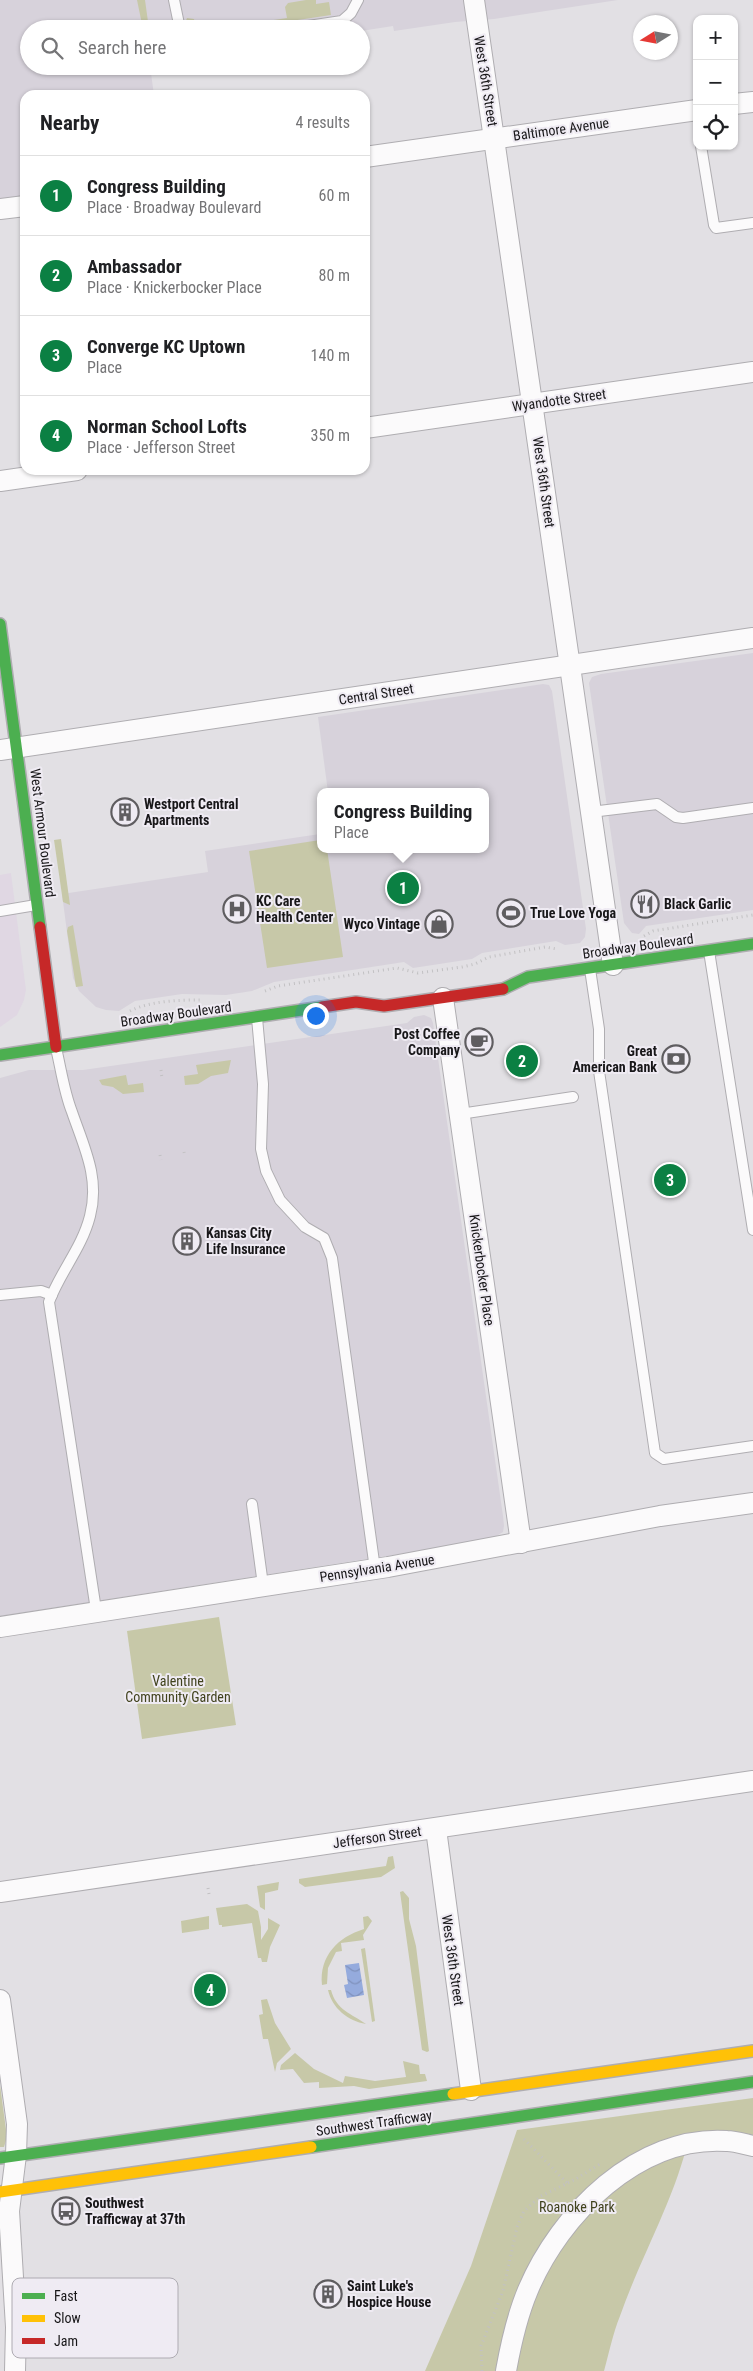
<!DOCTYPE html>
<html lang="en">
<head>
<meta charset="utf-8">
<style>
	:root { --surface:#fff; --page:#f2f2f2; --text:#202124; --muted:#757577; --line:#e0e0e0; --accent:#0b8043 }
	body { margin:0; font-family:"Roboto Condensed",sans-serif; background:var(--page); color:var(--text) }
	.controls { position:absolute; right:15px; top:15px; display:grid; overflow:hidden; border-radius:10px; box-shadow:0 1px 4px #0004 }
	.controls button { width:45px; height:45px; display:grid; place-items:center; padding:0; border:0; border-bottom:1px solid var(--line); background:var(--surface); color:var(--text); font:25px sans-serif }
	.compass { position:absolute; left:633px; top:15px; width:45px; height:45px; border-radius:50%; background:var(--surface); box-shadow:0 1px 4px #0004; rotate:259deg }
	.you { position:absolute; left:315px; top:1015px; width:18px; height:18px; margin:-12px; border:4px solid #fff; border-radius:50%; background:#1a73e8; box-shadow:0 0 0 8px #1a73e833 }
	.badge { display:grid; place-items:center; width:32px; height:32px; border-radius:50%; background:var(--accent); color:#fff; font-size:16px; font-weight:700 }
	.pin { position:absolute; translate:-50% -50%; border:2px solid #fff; box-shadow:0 1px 5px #0006 }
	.popup { position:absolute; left:317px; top:788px; width:172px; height:65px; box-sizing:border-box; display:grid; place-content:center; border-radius:10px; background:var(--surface); filter:drop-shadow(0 1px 4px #0005); font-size:16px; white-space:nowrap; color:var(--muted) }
	.popup b { font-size:19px; color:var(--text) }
	.popup::after { content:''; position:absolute; left:50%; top:100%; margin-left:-10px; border:10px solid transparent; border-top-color:var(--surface) }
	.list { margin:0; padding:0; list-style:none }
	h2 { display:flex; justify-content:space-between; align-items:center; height:65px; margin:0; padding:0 20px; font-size:21px }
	h2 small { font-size:16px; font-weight:400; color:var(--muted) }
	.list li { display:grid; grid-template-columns:32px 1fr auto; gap:15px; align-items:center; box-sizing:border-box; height:80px; padding:0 20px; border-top:1px solid var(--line) }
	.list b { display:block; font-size:19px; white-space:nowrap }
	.list p { margin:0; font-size:16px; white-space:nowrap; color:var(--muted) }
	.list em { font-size:16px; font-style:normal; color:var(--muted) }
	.icon { flex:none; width:28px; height:28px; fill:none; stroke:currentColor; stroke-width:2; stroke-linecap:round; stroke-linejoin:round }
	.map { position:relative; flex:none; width:753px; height:2371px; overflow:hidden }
	.search { position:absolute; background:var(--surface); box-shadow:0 1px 4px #0004; left:20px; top:20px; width:350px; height:55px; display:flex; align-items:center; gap:12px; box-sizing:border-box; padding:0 18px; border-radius:28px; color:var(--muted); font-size:19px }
	.panel { position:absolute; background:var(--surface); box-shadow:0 1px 4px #0004; left:20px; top:90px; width:350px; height:385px; border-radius:15px }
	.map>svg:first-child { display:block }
	.built { fill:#d7d2db }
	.education { fill:#e0d7e3 }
	.green { fill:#c7c8a8 }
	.water { fill:url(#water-waves) }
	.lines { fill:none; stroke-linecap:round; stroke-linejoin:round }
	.lane-casing { stroke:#afadb1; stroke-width:12 }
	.street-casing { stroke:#afadb1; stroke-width:22 }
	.fast-casing { stroke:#afadb1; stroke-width:14 }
	.slow-casing { stroke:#afadb1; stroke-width:14 }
	.jam-casing { stroke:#afadb1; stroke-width:14 }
	.path { stroke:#c2c1c3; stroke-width:3; stroke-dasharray:1 4; stroke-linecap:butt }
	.lane { stroke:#fbfafb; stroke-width:10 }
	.street { stroke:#fbfafb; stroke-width:20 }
	.fast { stroke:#4caf50; stroke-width:11 }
	.slow { stroke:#ffc107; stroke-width:11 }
	.jam { stroke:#c62828; stroke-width:11 }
	.labels { text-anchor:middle; stroke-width:4; stroke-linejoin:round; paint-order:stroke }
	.street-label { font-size:14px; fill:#181719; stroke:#efebf3 }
	.poi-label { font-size:14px; font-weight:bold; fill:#181719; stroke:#efebf3; text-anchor:start }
	.park-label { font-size:14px; fill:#40421d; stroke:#efebf3 }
	.key { fill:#efebf3; stroke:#aeabb2; stroke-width:1 }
	.key-label { font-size:14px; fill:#181719 }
</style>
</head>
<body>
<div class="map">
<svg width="753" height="2371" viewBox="0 0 753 2371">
	<defs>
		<pattern id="water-waves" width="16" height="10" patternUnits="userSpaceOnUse" patternTransform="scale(1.25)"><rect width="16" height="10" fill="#95abdd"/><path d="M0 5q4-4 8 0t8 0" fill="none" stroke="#8092bd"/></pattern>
	</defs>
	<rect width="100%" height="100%" fill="#e2e0e4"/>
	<g class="built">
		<path d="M 0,0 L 618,0 L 494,19 L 455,22 L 394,31 L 393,26 L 361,31 L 361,29 L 29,29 L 29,66 L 150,66 L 154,95 L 25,95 L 25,198 L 0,202 Z"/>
		<path d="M 753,653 L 753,910 L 646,926 L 639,934 L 632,933 L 624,923 L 589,683 L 592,677 L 601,674 Z"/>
		<path d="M 543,684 L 549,685 L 552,691 L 586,929 L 585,937 L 580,943 L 565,945 L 556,941 L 482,953 L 472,959 L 413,968 L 404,962 L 274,982 L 252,991 L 226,995 L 182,994 L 135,1001 L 119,1011 L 106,1010 L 96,1007 L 79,991 L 73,978 L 62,894 L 208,872 L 205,851 L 320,834 L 320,849 L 486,849 L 486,792 L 328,792 L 318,717 Z"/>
		<path d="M 424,1015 L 431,1018 L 433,1023 L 503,1516 L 504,1526 L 503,1532 L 490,1540 L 0,1616 L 0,1078 L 29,1070 L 83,1070 L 407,1023 L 414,1017 Z"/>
	</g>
	<path class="education" d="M 11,873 L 26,990 L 24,1000 L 17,1015 L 0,1027 L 0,875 Z"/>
	<g class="green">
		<path d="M 137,0 L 145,0 L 149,29 L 143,29 Z"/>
		<path d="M 306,0 L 316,0 L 316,4 L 329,2 L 331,15 L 238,29 L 215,29 L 287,18 L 285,7 L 288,3 Z"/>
		<path d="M 187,18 L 194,19 L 196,29 L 188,29 L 185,23 Z"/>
		<path d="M 61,839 L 70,905 L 63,902 L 54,840 Z"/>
		<path d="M 320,840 L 320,849 L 327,849 L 343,957 L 267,968 L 249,851 Z"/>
		<path d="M 73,925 L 83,986 L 76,987 L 67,931 L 68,927 Z"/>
		<path d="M 231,1060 L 228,1073 L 211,1076 L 198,1084 L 185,1085 L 184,1076 L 198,1074 L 196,1065 Z"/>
		<path d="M 126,1075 L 128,1085 L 143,1083 L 144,1092 L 123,1094 L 113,1087 L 102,1085 L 99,1080 Z"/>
		<path d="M 219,1617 L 236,1725 L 142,1739 L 127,1631 Z"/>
		<path d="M 393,1856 L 395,1868 L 381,1877 L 305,1887 L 299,1883 L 299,1879 L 386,1866 L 388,1857 Z"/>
		<path d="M 279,1882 L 278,1890 L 265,1893 L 265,1910 L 260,1907 L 257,1886 Z"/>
		<path d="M 403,1891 L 409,1898 L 409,1919 L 416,1946 L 429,2051 L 427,2052 L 422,2050 L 400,1892 Z"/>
		<path d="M 247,1904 L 258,1911 L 261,1927 L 261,1940 L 268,1929 L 268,1918 L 280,1925 L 270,1947 L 267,1962 L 262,1962 L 261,1958 L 258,1958 L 252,1923 L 222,1927 L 222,1925 L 219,1925 L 216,1908 Z"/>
		<path d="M 209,1916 L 209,1929 L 182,1933 L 181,1921 Z"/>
		<path d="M 368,1916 L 372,1921 L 363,1935 L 364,1940 L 341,1943 L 342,1951 L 336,1952 L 328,1968 L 327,1984 L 322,1985 C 319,1956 338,1937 364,1929 L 363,1917 Z"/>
		<path d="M 365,1948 L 375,2021 L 372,2022 L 361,1949 Z"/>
		<path d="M 328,1990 L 331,1990 C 336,2010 352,2014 366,2024 C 348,2021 332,2008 328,1990 Z"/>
		<path d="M 267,1999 L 275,2023 L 291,2049 L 277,2063 L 275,2072 L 268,2039 L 263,2039 L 259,2015 L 263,2014 L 261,2000 Z"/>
		<path d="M 295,2053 L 314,2069 L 343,2083 L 345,2076 L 375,2081 L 406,2077 L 403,2061 L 419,2065 L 420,2074 L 425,2074 L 427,2081 L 369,2089 L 354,2086 L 319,2088 L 319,2082 L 304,2083 L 293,2069 L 280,2070 L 281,2065 Z"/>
		<path d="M 0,2085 L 7,2137 L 4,2147 L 0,2147 Z"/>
		<path d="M 753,2098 L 753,2138 L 689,2137 C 675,2199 641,2256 620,2316 C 613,2333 609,2353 604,2371 L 425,2371 L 471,2266 L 517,2130 Z"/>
	</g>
	<path class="water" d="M 359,1963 L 364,1995 L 347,1998 L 344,1985 L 348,1984 L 345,1965 Z"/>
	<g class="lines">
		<g class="lane-casing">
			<g id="lane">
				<path d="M 174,0 L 180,29"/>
				<path d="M 288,29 L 342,21 L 351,13 L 358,0"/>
				<path d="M 701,146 L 714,225 L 716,228 L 753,223"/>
				<path d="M 591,812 L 657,804 L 676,817 L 683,818 L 753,808"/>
				<path d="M 0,911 L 36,905"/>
				<path d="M 709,951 L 753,1230"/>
				<path d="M 590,969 L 599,1029 L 599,1071 L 655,1453 L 664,1459 L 753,1446"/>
				<path d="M 257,1018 L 263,1084 L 261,1149 L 266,1171 L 280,1200 L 305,1227 L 324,1238 L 332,1258 L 375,1569"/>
				<path d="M 56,1048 C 61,1069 64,1092 72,1112 C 84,1147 100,1178 90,1216 C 82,1248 60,1272 49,1302 L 96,1610"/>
				<path d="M 460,1114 L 573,1097"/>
				<path d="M 0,1295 L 41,1291 L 52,1295"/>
				<path d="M 252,1504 L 263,1585"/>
			</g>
		</g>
		<g class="street-casing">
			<g id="street">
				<path d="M 474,0 L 613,965"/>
				<path d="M 734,104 L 753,102"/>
				<path d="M 365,157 L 697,110"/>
				<path d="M 0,209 L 25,206"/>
				<path d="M 365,428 L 753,372"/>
				<path d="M 0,481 L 77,470"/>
				<path d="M 0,750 L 753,638"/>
				<path d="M 443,998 L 521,1543"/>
				<path d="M 0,1627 L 388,1567 L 660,1516 L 753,1503"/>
				<path d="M 436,1829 L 471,2090"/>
				<path d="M 0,1892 L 753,1781"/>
				<path d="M 0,2000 L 17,2124 L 16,2155 L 9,2211 L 16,2327 L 15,2371"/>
				<path d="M 506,2371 C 511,2343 517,2316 528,2290 C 560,2214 638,2135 727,2141 C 735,2141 744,2144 753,2146"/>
			</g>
		</g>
		<g class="fast-casing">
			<g id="fast">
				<path d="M 0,624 L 40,927"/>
				<path d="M 503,989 L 528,977 L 753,944"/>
				<path d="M 0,1055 L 322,1007"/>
				<path d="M 311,2147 L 753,2082"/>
				<path d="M 0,2158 L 453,2094"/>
			</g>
		</g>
		<g class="slow-casing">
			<g id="slow">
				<path d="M 453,2094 L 753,2051"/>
				<path d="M 0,2192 L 311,2147"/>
			</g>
		</g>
		<g class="jam-casing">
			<g id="jam">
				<path d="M 40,927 L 56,1047"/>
				<path d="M 322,1007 L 356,1002 L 384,1006 L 503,989"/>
			</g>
		</g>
		<g class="path">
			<path d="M 644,936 L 653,931 L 753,915"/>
			<path d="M 265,991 L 278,986 L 397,968 L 418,973 L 462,967 L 475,964 L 489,957 L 545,947 L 557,949"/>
			<path d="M 130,1011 C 150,1001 178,1000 200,1000"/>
			<path d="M 161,1070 L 162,1079"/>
			<path d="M 184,1152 L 185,1156"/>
			<path d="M 160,1155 L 161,1160"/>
			<path d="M 208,1888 L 209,1894"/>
			<path d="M 524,2139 L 567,2183"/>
			<path d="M 482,2371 L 481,2346 L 503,2291 L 517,2227 L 524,2211 L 541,2196 L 574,2180 L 600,2164"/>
		</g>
		<use href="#lane" class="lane"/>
		<use href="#street" class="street"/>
		<use href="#fast" class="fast"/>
		<use href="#slow" class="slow"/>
		<use href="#jam" class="jam"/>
	</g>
	<defs>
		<g id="building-ring" transform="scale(1.4375)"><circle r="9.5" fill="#efebf3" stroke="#5f5d60" stroke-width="1.5"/><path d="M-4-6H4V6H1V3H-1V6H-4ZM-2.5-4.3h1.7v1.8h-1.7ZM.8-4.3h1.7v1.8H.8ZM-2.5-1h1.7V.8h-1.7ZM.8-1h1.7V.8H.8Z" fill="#5f5d60"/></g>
		<g id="restaurant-ring" transform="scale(1.4375)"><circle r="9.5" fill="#efebf3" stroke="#5f5d60" stroke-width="1.5"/><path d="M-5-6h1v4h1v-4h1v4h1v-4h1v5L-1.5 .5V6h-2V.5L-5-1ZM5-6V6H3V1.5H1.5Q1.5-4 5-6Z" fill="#5f5d60"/></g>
		<g id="hospital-ring" transform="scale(1.4375)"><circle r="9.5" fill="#efebf3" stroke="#5f5d60" stroke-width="1.5"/><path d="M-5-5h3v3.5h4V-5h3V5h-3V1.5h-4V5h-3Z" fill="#5f5d60"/></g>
		<g id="stadium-ring" transform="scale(1.4375)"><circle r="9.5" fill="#efebf3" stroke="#5f5d60" stroke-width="1.5"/><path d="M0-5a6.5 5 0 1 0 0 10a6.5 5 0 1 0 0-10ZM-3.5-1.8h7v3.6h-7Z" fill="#5f5d60"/></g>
		<g id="shop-ring" transform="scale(1.4375)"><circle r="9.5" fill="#efebf3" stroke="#5f5d60" stroke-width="1.5"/><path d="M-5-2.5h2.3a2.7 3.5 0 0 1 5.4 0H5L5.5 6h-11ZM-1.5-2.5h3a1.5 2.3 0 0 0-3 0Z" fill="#5f5d60"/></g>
		<g id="cafe-ring" transform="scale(1.4375)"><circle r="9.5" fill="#efebf3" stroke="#5f5d60" stroke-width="1.5"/><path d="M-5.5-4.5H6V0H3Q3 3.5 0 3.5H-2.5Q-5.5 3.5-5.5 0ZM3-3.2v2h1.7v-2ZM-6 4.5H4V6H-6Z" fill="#5f5d60"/></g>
		<g id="bank-ring" transform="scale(1.4375)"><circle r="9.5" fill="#efebf3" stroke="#5f5d60" stroke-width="1.5"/><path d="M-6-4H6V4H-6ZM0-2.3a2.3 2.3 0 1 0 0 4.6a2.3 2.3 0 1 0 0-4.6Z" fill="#5f5d60"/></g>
		<g id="bus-ring" transform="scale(1.4375)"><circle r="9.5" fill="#efebf3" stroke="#5f5d60" stroke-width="1.5"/><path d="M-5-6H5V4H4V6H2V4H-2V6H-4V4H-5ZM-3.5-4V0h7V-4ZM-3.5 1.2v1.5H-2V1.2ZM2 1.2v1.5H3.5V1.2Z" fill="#5f5d60"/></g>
	</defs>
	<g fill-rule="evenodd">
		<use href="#building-ring" x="125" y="812"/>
		<use href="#restaurant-ring" x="645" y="904"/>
		<use href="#hospital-ring" x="237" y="909"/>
		<use href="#stadium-ring" x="511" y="913"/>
		<use href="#shop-ring" x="439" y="924"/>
		<use href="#cafe-ring" x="479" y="1042"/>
		<use href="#bank-ring" x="676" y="1059"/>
		<use href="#building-ring" x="187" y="1241"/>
		<use href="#bus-ring" x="66" y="2211"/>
		<use href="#building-ring" x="328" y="2294"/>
	</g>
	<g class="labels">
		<g class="street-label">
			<text transform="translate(486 81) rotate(81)" y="5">West 36th Street</text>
			<text transform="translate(561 129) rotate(-8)" y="5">Baltimore Avenue</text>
			<text transform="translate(559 400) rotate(-8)" y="5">Wyandotte Street</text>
			<text transform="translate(544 482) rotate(82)" y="5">West 36th Street</text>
			<text transform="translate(376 694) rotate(-9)" y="5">Central Street</text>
			<text transform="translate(43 833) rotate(83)" y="5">West Armour Boulevard</text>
			<text transform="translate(638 946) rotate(-8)" y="5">Broadway Boulevard</text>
			<text transform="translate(176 1014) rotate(-8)" y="5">Broadway Boulevard</text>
			<text transform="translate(482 1270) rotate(82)" y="5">Knickerbocker Place</text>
			<text transform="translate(377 1568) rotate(-9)" y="5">Pennsylvania Avenue</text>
			<text transform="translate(377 1837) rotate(-8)" y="5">Jefferson Street</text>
			<text transform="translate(453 1960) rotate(82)" y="5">West 36th Street</text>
			<text transform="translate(374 2123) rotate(-8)" y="5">Southwest Trafficway</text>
		</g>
		<g class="poi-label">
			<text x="144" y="809">Westport Central<tspan x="144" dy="16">Apartments</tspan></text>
			<text x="256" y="906">KC Care<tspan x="256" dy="16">Health Center</tspan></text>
			<text x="664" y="909">Black Garlic</text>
			<text x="530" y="918">True Love Yoga</text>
			<text x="420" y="929" text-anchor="end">Wyco Vintage</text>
			<text x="460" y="1039" text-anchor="end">Post Coffee<tspan x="460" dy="16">Company</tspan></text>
			<text x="657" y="1056" text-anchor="end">Great<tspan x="657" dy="16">American Bank</tspan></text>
			<text x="206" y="1238">Kansas City<tspan x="206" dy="16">Life Insurance</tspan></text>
			<text x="85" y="2208">Southwest<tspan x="85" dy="16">Trafficway at 37th</tspan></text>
			<text x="347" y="2291">Saint Luke's<tspan x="347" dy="16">Hospice House</tspan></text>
		</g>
		<g class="park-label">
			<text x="178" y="1686">Valentine<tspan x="178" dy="16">Community Garden</tspan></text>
			<text x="577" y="2212">Roanoke Park</text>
		</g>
	</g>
	<rect x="12" y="2278" width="166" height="80" rx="8" class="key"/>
	<rect x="22" y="2293" width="23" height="6" fill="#4caf50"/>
	<rect x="22" y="2315" width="23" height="7" fill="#ffc107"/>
	<rect x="22" y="2338" width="23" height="6" fill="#c62828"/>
	<g class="key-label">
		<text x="54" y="2301">Fast</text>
		<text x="54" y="2323">Slow</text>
		<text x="54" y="2346">Jam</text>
	</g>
</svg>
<div class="controls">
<button>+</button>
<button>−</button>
<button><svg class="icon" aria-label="locate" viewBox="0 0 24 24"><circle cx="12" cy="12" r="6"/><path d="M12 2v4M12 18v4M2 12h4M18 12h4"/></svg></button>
</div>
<svg class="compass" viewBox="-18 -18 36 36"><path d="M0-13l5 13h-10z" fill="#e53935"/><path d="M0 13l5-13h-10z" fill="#757577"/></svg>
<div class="you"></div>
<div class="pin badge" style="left:403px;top:888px">1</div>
<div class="popup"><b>Congress Building</b>Place</div>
<div class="pin badge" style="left:522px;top:1061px">2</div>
<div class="pin badge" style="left:670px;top:1180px">3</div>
<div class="pin badge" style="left:210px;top:1990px">4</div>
<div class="search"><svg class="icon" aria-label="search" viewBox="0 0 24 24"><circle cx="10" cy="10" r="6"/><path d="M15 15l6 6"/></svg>Search here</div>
<section class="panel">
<h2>Nearby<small>4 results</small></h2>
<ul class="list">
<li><span class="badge">1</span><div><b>Congress Building</b><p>Place · Broadway Boulevard</p></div><em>60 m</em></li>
<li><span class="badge">2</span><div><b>Ambassador</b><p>Place · Knickerbocker Place</p></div><em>80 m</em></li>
<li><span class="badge">3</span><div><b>Converge KC Uptown</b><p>Place</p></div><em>140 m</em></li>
<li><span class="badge">4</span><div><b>Norman School Lofts</b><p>Place · Jefferson Street</p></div><em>350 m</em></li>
</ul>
</section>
</div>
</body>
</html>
